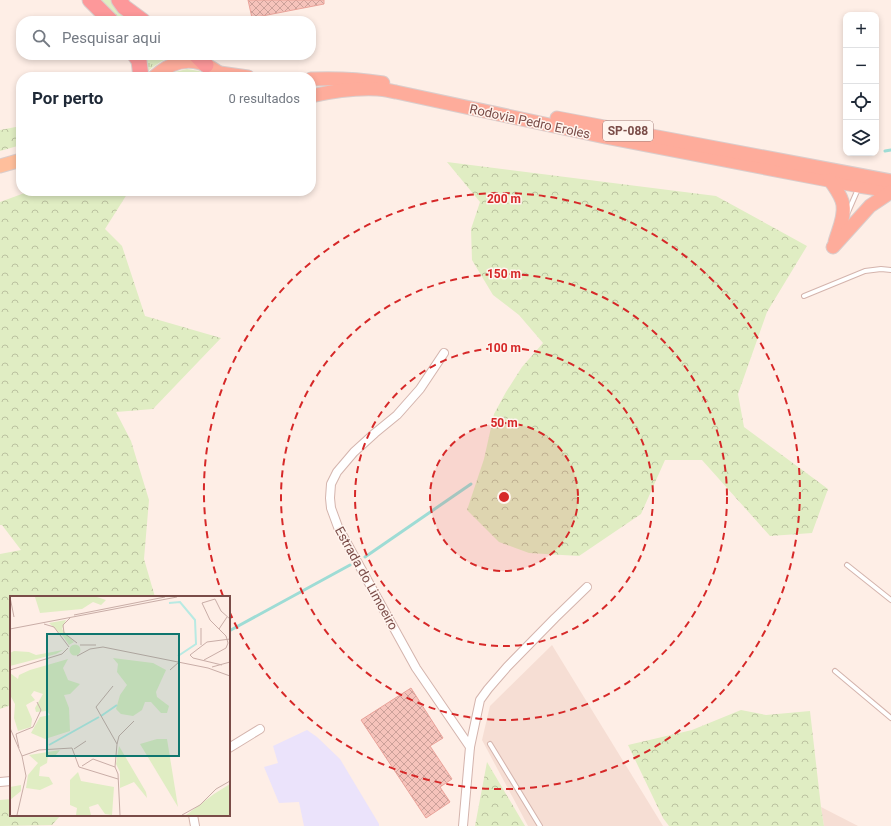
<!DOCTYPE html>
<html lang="pt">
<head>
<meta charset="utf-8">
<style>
	:root { --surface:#fff; --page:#f6f6f7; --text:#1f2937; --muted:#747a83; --line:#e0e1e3 }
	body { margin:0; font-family:Roboto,sans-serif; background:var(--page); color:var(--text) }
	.controls { position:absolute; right:12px; top:12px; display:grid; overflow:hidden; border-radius:8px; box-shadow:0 2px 6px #0003 }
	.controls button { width:36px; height:36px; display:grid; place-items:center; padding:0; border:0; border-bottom:1px solid var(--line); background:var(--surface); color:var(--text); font:20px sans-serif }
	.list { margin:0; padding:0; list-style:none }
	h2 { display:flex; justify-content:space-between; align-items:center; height:52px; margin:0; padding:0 16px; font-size:17px }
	h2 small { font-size:13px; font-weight:400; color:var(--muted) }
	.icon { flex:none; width:22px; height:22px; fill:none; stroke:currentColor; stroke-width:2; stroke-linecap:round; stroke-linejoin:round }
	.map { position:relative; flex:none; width:891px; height:826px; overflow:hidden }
	.search { position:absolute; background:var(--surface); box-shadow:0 2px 6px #0003; left:16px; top:16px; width:300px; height:44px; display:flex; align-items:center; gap:10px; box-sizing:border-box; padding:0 14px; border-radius:16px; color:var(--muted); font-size:15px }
	.panel { position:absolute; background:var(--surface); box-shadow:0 2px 6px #0003; left:16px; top:72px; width:300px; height:124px; border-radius:16px }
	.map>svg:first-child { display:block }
	.residential { fill:#f6ded4 }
	.education { fill:#ebe3fb }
	.grass { fill:url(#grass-tufts) }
	.forest { fill:url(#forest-crowns) }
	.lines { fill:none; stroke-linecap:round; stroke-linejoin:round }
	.stream { stroke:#9edcd5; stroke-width:3 }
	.building { fill:url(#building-cross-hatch); stroke:#eaa39a }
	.service-casing { stroke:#d4b4ad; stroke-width:6 }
	.minor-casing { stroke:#d4b4ad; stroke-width:10 }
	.primary-casing { stroke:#dacdcc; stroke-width:15 }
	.trunk-casing { stroke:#dacdcc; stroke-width:15 }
	.motorway-casing { stroke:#dacdcc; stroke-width:17 }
	.service { stroke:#fff; stroke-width:4 }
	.minor { stroke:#fff; stroke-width:8 }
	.primary { stroke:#ffbf9c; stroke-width:13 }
	.trunk { stroke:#feac9b; stroke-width:13 }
	.motorway { stroke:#fd989a; stroke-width:15 }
	.ring { fill:none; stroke:#d62828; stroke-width:2; stroke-dasharray:7 5 }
	.labels { text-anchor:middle; stroke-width:3; stroke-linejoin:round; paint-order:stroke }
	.shield { fill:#fff4ee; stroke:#a27e7a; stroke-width:1 }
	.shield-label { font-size:12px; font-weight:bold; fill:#7a4c48 }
	.street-label { font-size:13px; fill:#7a4c48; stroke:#fff4ee }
	.inset-river { fill:none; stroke:#b8eae3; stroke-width:2 }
	.inset-road { fill:none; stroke:#c9ada7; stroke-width:1 }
	.view { fill:#0f766e; fill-opacity:0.15; stroke:#0f766e; stroke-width:2 }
	.inset-edge { fill:none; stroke:#7a4c48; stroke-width:2 }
	.centre { fill:#d62828; stroke:#fff4ee; stroke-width:2 }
	.ring-label { font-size:12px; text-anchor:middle; font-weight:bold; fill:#d62828; stroke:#fff4ee; stroke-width:3; stroke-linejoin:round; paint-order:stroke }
</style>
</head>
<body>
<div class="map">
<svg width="891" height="826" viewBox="0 0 891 826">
	<defs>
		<pattern id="grass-tufts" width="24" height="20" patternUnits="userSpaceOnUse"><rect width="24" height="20" fill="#e0edc3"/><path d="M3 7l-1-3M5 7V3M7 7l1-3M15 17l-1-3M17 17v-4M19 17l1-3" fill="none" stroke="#bbc2a0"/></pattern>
		<pattern id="forest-crowns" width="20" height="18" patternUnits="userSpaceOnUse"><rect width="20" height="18" fill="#e0edc3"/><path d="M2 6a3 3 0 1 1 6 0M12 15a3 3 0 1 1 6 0" fill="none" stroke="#bbc2a0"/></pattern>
		<pattern id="building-cross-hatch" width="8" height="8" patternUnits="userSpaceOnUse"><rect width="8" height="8" fill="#f6c3bb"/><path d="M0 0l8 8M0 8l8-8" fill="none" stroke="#cca19a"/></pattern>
	</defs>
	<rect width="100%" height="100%" fill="#feeee6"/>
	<g class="residential">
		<path d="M 552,645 L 663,826 L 528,826 L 482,740 L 490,706 Z"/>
		<path d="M 821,807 L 858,826 L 824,826 Z"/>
	</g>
	<path class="education" d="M 307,730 L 317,737 L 340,759 L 379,824 L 379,826 L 304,826 L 299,802 L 279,803 L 264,767 L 278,763 L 273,746 Z"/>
	<g class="grass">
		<path d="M 99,0 L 112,0 L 134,21 L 119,21 Z"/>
		<path d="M 141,55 L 177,55 C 165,58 156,64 146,73 Z"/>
		<path d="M 187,69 L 199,71 L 211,77 L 166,77 L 175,72 Z"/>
	</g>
	<g class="forest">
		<path d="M 21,126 L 21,145 L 0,151 L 0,130 Z"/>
		<path d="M 447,162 L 716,196 L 807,246 L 767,312 L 738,394 L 744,427 L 828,489 L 812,533 L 770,536 L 702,460 L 665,460 L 641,514 L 579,556 L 529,553 L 499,542 L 467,510 L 484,459 L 494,414 L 506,392 L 522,367 L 543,343 L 519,315 L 493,295 L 472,260 L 471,229 L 480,202 Z"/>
		<path d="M 30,191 L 129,191 L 105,229 L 122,246 L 145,316 L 221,338 L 153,409 L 116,412 L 131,441 L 149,500 L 144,559 L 155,597 L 11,597 L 11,705 L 0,709 L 0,554 L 21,550 L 2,525 L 0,525 L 0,202 Z"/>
		<path d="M 741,710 L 766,715 L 810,711 L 821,807 L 824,826 L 669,826 L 663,818 L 628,745 L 692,730 Z"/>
		<path d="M 487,762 L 525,826 L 475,826 Z"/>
		<path d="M 11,799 L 11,815 L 61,815 L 52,825 L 0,826 L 0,800 Z"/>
	</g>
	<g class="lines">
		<g class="stream">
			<path d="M 885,151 L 891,150"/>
			<path d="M 365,557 L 471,484"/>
			<path d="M 229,631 L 350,565"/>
		</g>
	</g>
	<g class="building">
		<path d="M 248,0 L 324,0 L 324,4 L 252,18 Z"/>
		<path d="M 411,688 L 443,738 L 430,746 L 452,779 L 440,787 L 450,802 L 426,818 L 361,720 Z"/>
	</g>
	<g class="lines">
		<g class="service-casing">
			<g id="service">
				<path d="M 848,212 L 858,189"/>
				<path d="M 804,296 L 865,271 L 881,269 L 891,270"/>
				<path d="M 847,565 L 891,600"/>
				<path d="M 835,671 L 891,718"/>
				<path d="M 490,744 L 540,826"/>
			</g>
		</g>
		<g class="minor-casing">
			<g id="minor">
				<path d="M 444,353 L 420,389 L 397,415 L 375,433 L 354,452 L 337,472 L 331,484 L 330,498 L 331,508 L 338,527 L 416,668 L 470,747 L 463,826"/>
				<path d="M 470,747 L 480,700 L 488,689 L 507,667 L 555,618 L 587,587"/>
				<path d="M 229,748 L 260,729"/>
				<path d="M 0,782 L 11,781"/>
				<path d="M 193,815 L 195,826"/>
			</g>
		</g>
		<g class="primary-casing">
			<path id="primary" d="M 0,166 L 21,160"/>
		</g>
		<g class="trunk-casing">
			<g id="trunk">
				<path d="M 220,73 L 248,77"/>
				<path d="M 154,77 C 170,62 190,56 210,67 C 215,70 219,72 223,77"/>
				<path d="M 311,79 C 335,78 359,79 383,83"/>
				<path d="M 311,96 C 333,91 355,88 377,89 C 384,89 390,91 396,92 L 605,137 L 859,186 L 891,191"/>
				<path d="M 557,118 L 891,181"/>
				<path d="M 830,180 C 835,188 842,196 843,205 C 845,217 838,231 835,242"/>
				<path d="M 833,247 L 870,206 L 891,192"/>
			</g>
		</g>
		<g class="motorway-casing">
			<g id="motorway">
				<path d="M 90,0 L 111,21"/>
				<path d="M 119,0 L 124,7 L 143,21"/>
				<path d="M 135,55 L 139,61 L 141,77"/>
				<path d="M 196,55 L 206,65"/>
			</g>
		</g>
		<use href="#service" class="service"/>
		<use href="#minor" class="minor"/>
		<use href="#primary" class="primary"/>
		<use href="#trunk" class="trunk"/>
		<use href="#motorway" class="motorway"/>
	</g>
	<circle cx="504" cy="497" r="74" fill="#d62828" fill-opacity=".12"/>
	<g class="ring">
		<circle cx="504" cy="497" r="74"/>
		<circle cx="504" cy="497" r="149"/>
		<circle cx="504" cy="497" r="223"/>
		<path d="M223 596A298 298 0 1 1 230 613"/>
	</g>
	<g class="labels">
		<rect class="shield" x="603" y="121" width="50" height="20" rx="3"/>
		<g class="shield-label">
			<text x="628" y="135">SP-088</text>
		</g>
		<g class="street-label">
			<text transform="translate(530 121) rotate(12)" y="5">Rodovia Pedro Eroles</text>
			<text transform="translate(367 578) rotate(61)" y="5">Estrada do Limoeiro</text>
		</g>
	</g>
	<g transform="translate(10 596)">
		<rect width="220" height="220" fill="#feeee6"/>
		<path d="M 56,24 L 52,33 L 64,46 L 59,49 L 53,40 L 39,27 ZM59.5 54a5.5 5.5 0 1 1 11 0a5.5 5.5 0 1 1-11 0Z" fill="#e0edc3"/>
		<path d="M 25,1 L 87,1 L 96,4 L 91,9 L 83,6 L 72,13 L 30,17 ZM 53,54 L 46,58 L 0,70 L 0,57 L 4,55 L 19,56 L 26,59 ZM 103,62 L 143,67 L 156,74 L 146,96 L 147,101 L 159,110 L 157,117 L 151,117 L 141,106 L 135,106 L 132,114 L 123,120 L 111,118 L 106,113 L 110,99 L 117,89 L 107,76 L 108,68 ZM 58,63 L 53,72 L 58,84 L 70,88 L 60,98 L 54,99 L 59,112 L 60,135 L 35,143 L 21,137 L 30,121 L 40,119 L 37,115 L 26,116 L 25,112 L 33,98 L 24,95 L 21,99 L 25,104 L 16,109 L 22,123 L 21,131 L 8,135 L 4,122 L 5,108 L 0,99 L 0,77 L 8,83 L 9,79 L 20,74 ZM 147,143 L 157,143 L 168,211 L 130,148 ZM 109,150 L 136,196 L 137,202 L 124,186 L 110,192 L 110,176 L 106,168 ZM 50,154 L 45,160 L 38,160 L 37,167 L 30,171 L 29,180 L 39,181 L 43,188 L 30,194 L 16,192 L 18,179 L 28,167 L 19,159 ZM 68,176 L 71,185 L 104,191 L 102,219 L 95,218 L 88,208 L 79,211 L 81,219 L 66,219 L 67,212 L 60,209 L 60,184 ZM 220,188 L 220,219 L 176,219 L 204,198 ZM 11,189 L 11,195 L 0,204 L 0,191 Z" fill="#e0edc3"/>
		<path class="inset-river" d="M 159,7 L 170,6 L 185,24 L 186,48 L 168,60M 91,120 L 107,109M 39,149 L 89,121"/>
		<path class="inset-road" d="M 0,1 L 4,21M 64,19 L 155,1M 60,22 L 53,29 L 54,37 L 67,47M 34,28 L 44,31 L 59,51M 191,32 L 191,49M 0,33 L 167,1M 209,33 L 217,21M 70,49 L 86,49M 67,60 L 80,53 L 93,51 L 198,72 L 220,80M 194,64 L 216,52 L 218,47 L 216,40 L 200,24 L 192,7 L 205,3 L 211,15 L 220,23M 212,69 L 183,62 L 180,59 L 197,46 L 220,43M 202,71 L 220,66M 0,74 L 52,58 L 58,52M 160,74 L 169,66M 103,90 L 86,111 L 107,148 L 105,171 L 108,178 L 110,219M 0,132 L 12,160 L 16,180 L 7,219M 107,148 L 109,140 L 124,125M 9,152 L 6,138 L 23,131 L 31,114 L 27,106M 64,153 L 76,145M 12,160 L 29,154 L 62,152 L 69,171 L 108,183M 72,170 L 83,163 L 105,171M 172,219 L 190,209 L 206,193 L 220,185"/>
		<path class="view" d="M 37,38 L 169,38 L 169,160 L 37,160 Z"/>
		<rect width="220" height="220" class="inset-edge"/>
	</g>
	<circle cx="504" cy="497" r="6" class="centre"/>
	<g class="ring-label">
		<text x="504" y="203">200 m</text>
		<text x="504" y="278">150 m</text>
		<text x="504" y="352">100 m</text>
		<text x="504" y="427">50 m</text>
	</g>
</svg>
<div class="controls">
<button>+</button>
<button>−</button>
<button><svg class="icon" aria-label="locate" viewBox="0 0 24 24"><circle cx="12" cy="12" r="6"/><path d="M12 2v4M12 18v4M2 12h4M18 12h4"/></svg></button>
<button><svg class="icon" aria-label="layers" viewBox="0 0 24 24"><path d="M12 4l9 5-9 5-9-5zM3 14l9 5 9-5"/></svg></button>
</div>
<div class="search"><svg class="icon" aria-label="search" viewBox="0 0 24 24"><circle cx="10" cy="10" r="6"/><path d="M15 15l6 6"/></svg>Pesquisar aqui</div>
<section class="panel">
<h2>Por perto<small>0 resultados</small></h2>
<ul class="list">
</ul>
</section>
</div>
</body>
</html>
